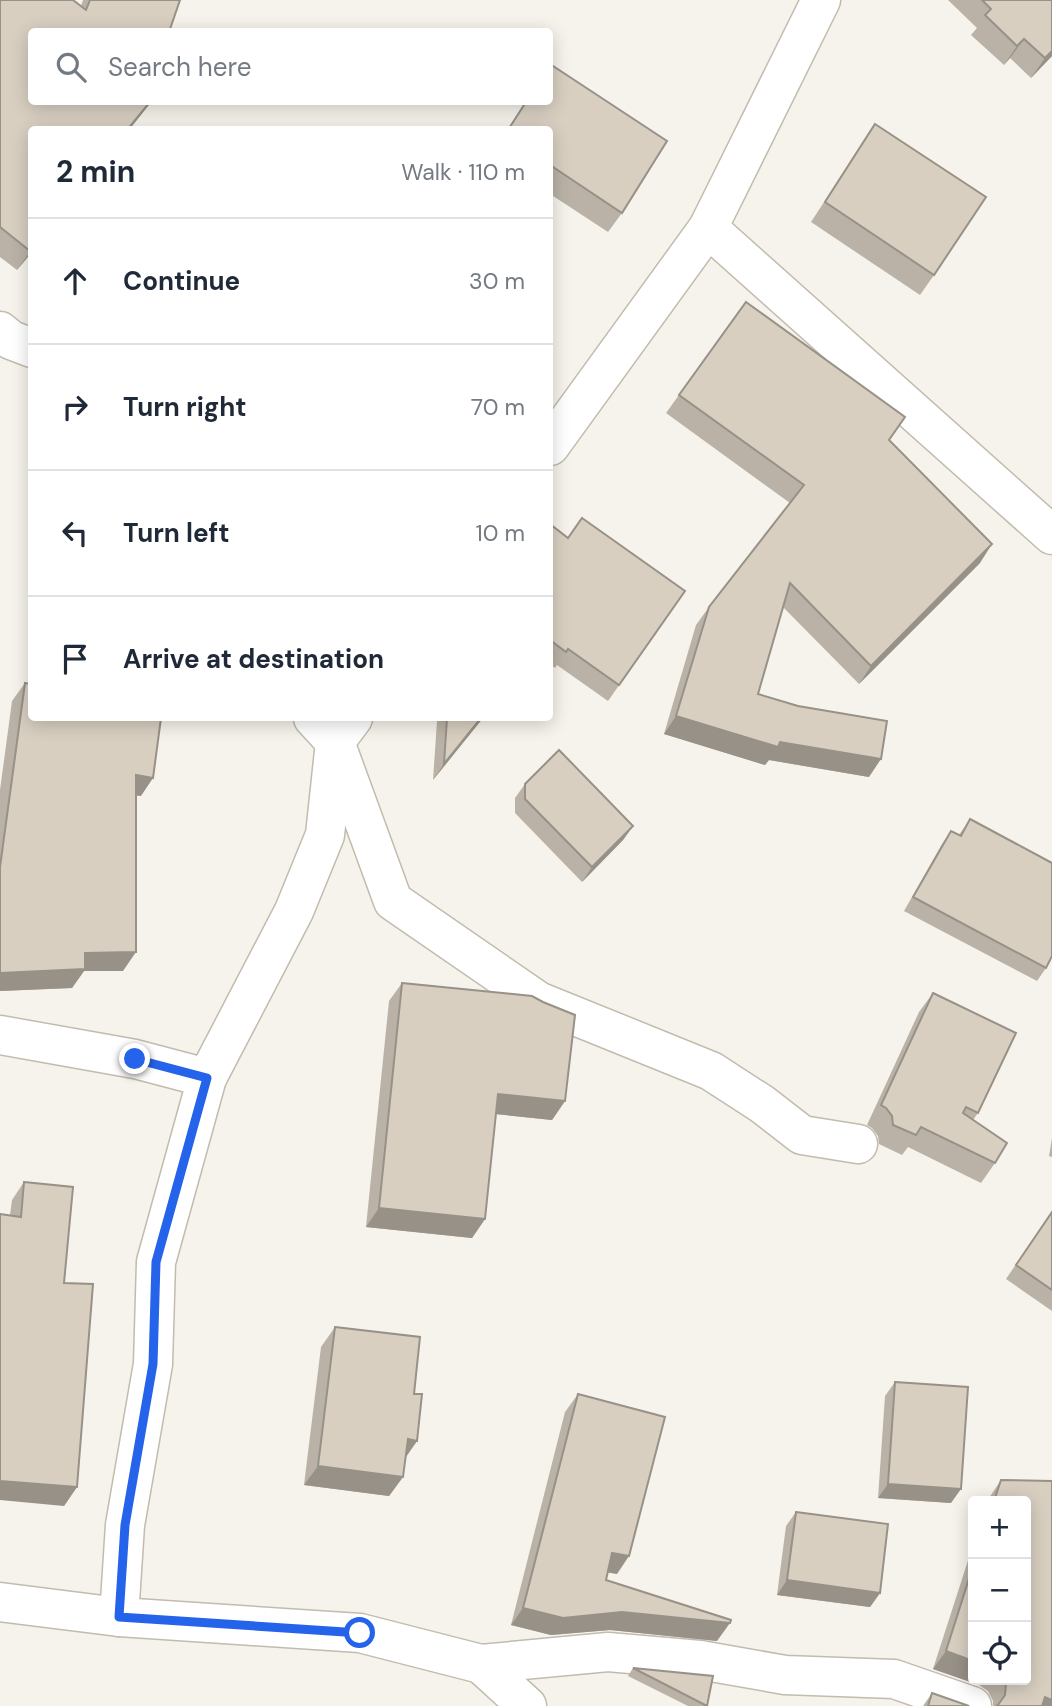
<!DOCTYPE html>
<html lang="en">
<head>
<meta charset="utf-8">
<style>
	:root { --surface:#fff; --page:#f2f2f3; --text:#1f2937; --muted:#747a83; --line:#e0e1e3 }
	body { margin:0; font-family:"DM Sans",sans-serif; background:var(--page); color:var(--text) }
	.controls { position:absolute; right:21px; bottom:21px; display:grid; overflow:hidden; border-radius:7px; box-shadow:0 4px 18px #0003 }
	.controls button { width:63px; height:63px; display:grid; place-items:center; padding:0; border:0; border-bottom:2px solid var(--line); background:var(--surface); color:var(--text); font:35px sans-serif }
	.stop { position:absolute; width:21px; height:21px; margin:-16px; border:5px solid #2563eb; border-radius:50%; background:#fff }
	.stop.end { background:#2563eb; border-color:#fff; box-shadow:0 2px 7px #0008 }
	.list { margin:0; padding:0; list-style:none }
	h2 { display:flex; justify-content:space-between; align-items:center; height:91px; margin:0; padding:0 28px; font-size:30px }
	h2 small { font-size:23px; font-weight:400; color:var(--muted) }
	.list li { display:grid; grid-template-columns:46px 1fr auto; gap:21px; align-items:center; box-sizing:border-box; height:126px; padding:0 28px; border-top:2px solid var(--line) }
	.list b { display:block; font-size:26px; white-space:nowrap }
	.list em { font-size:23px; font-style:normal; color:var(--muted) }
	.icon { flex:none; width:38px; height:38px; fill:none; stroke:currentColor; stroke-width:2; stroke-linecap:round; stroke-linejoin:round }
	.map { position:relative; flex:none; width:1052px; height:1706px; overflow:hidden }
	.search { position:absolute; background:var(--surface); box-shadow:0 4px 18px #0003; left:28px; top:28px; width:525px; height:77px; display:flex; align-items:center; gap:18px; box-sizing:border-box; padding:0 24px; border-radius:7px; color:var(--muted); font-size:26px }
	.panel { position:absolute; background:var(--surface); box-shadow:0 4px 18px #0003; left:28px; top:126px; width:525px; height:595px; border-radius:7px }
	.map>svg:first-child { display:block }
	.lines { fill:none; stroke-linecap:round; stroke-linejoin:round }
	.street-casing { stroke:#c2bbae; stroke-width:41 }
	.street { stroke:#fff; stroke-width:38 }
	.wall { fill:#bab2a6 }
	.shaded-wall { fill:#979187 }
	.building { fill:#d8cfc1; stroke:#979187; stroke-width:2 }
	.route { stroke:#2563eb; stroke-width:9 }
</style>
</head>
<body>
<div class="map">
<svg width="1052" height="1706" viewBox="0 0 1052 1706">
	<rect width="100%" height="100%" fill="#f6f3ec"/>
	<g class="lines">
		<g class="street-casing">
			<g id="street">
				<path d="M 708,228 L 1052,535"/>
				<path d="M 0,331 L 11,340 L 32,348"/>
				<path d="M 550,446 L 708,228 L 821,0"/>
				<path d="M 353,718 L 335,742 L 393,901 L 538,1001 L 711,1071 L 762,1104 L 802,1135 L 858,1144"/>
				<path d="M 0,1035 L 135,1059 L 207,1078"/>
				<path d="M 0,1602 L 119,1617 L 360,1633 L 481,1664 L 527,1706"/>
				<path d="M 119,1617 L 125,1525 L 153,1364 L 156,1262 L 207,1078 L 294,911 L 325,835 L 335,742 L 313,718"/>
				<path d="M 481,1664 L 608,1652 L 700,1660 L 785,1675 L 894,1679 L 972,1706"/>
			</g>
		</g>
		<use href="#street" class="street"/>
	</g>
	<g class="wall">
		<path d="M 0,0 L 81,6 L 83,0 L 180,0 L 32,32 L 151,102 L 129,130 L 32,130 L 32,252 L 17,270 L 0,257 Z"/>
		<path d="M 948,0 L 1052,0 L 1052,56 L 1031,78 L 1010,58 L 1004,65 L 971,35 L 977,28 Z"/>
		<path d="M 525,102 L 550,102 L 622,213 L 608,232 L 550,194 L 550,130 L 507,130 Z"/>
		<path d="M 875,124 L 934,275 L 920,295 L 811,222 Z"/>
		<path d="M 746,302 L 889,440 L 980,563 L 859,684 L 783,607 L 758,694 L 869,777 L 769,760 L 765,765 L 664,734 L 696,625 L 709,607 L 790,503 L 666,413 Z"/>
		<path d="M 550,524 L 568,538 L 685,591 L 608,701 L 557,665 L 555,668 L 550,664 Z"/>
		<path d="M 25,683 L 141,796 L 136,795 L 123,971 L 84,971 L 72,988 L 0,991 L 0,790 L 12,701 Z"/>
		<path d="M 433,718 L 483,718 L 433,780 L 437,721 Z"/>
		<path d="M 525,784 L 633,826 L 623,840 L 582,882 L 515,813 L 515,798 Z"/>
		<path d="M 970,819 L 1046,968 L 1037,981 L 904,911 L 942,844 L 951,831 L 959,835 Z"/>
		<path d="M 402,983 L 565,1101 L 552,1120 L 496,1114 L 485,1219 L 472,1238 L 366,1227 L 389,1001 Z"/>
		<path d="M 933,993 L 978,1113 L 973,1120 L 995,1163 L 981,1183 L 908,1147 L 902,1155 L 879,1144 L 878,1136 L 872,1128 L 867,1125 L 919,1012 Z"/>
		<path d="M 1052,1138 L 1052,1157 L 1049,1156 Z"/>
		<path d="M 24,1182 L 64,1283 L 77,1487 L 64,1506 L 10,1215 L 12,1200 Z"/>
		<path d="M 1052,1211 L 1052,1311 L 1006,1279 Z"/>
		<path d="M 335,1327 L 414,1394 L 417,1441 L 406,1457 L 403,1477 L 389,1496 L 304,1485 L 321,1347 Z"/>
		<path d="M 895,1382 L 951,1503 L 878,1498 L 885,1396 Z"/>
		<path d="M 578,1394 L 617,1574 L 607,1572 L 606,1580 L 717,1641 L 610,1630 L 551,1635 L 511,1625 L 565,1412 Z"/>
		<path d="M 1001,1480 L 1052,1481 L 1052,1706 L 993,1706 L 993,1701 L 988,1691 L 979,1685 L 933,1669 L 973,1545 L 973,1680 L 1026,1680 L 1026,1501 L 988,1501 L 989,1498 Z"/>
		<path d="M 796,1512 L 880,1593 L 870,1607 L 777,1595 L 786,1526 Z"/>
		<path d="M 633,1668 L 707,1706 L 688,1706 L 628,1676 Z"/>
		<path d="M 932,1693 L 969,1706 L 923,1706 Z"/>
	</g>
	<g class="shaded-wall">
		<path d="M 1024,39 L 1010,58 L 1004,65 L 1017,46 Z"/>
		<path d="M 1052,51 L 1052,56 L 1031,78 L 1045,58 Z"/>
		<path d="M 150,102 L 151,102 L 129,130 L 127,130 Z"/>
		<path d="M 32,249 L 32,252 L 17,270 Z"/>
		<path d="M 992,544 L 980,563 L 859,684 L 871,666 Z"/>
		<path d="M 676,716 L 780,742 L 881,759 L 869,777 L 769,760 L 765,765 L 664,734 Z"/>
		<path d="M 481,718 L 483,718 L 433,780 L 444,764 Z"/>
		<path d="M 136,775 L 153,778 L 141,796 L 124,794 Z"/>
		<path d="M 633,826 L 623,840 L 582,882 L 592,867 Z"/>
		<path d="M 136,952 L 123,971 L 84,971 L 72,988 L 0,991 L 0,973 L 85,953 Z"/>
		<path d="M 498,1094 L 565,1101 L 552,1120 L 485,1113 Z"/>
		<path d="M 379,1208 L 485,1219 L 472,1238 L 366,1227 Z"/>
		<path d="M 408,1439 L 417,1441 L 403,1461 Z"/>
		<path d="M 318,1466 L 403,1477 L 389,1496 L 304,1485 Z"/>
		<path d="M 0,1481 L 77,1487 L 64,1506 L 0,1500 Z"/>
		<path d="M 888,1484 L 961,1489 L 951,1503 L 878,1498 Z"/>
		<path d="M 612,1553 L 629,1556 L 617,1574 L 599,1571 Z"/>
		<path d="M 787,1580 L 880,1593 L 870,1607 L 777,1595 Z"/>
		<path d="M 523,1608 L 622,1612 L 730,1623 L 717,1641 L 610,1630 L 551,1635 L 511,1625 Z"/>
		<path d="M 946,1651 L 973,1661 L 973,1680 L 983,1680 L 979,1685 L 933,1669 Z"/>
		<path d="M 1045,1697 L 1052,1700 L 1052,1706 L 1039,1706 Z"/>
	</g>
	<g class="building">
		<path d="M 0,0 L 73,0 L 86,10 L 90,0 L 180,0 L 169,32 L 32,32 L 32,102 L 150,102 L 127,130 L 32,130 L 32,249 L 30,251 L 0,227 Z"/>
		<path d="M 982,0 L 1052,0 L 1052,51 L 1045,58 L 1024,39 L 1017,46 L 985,15 L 991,9 Z"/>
		<path d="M 550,64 L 667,141 L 622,213 L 550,165 L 550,130 L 508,130 L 526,102 L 550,102 Z"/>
		<path d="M 875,124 L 986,197 L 934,275 L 825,202 Z"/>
		<path d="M 746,302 L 905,417 L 889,440 L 992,544 L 871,666 L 790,583 L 758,694 L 798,706 L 887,721 L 881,759 L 780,742 L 778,747 L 676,716 L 709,607 L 804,485 L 679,395 Z"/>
		<path d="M 582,518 L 685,591 L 619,685 L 568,649 L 566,652 L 550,640 L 550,524 L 568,538 Z"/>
		<path d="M 25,683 L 32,684 L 32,718 L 161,718 L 153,778 L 136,775 L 136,952 L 85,953 L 85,969 L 0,973 L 0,867 Z"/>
		<path d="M 447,718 L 481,718 L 444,764 Z"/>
		<path d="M 559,750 L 633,826 L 592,867 L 525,799 L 525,784 Z"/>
		<path d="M 970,819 L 1052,863 L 1052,956 L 1046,968 L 913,897 L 951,831 L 961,836 Z"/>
		<path d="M 402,983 L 532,996 L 543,1002 L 575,1015 L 565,1101 L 498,1094 L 485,1219 L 379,1208 Z"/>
		<path d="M 933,993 L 1016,1033 L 978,1113 L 966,1107 L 963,1113 L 1007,1143 L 995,1163 L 921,1127 L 916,1135 L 893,1125 L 892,1116 L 886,1108 L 881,1105 Z"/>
		<path d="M 24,1182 L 73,1187 L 64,1283 L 93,1284 L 77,1487 L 0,1481 L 0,1214 L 21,1217 Z"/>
		<path d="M 1052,1212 L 1052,1290 L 1016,1265 Z"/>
		<path d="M 335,1327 L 420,1337 L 414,1394 L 422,1394 L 417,1441 L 408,1439 L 403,1477 L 318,1466 Z"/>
		<path d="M 895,1382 L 968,1387 L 961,1489 L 888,1484 Z"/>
		<path d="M 578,1394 L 665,1417 L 629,1556 L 612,1553 L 606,1580 L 731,1620 L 730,1623 L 622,1612 L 563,1618 L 523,1608 Z"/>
		<path d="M 1001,1480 L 1052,1481 L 1052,1700 L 1045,1697 L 1042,1706 L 996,1706 L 998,1705 L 1005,1695 L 1006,1683 L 1004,1680 L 1026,1680 L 1026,1501 L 994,1501 Z"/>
		<path d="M 796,1512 L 888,1524 L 880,1593 L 787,1580 Z"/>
		<path d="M 973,1566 L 973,1661 L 946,1651 Z"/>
		<path d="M 633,1668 L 713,1676 L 707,1706 Z"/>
		<path d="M 932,1693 L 969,1706 L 928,1706 Z"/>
	</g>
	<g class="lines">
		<path class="route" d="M 135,1059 L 207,1078 L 156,1262 L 153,1364 L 125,1525 L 119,1617 L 360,1633"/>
	</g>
</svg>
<div class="controls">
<button>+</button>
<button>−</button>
<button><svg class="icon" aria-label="locate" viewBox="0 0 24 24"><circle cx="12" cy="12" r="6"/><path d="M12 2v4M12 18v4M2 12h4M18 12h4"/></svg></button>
</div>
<div class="stop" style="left:360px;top:1633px"></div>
<div class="stop end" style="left:135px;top:1059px"></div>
<div class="search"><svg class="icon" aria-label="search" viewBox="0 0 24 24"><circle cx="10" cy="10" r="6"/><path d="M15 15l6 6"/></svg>Search here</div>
<section class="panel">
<h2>2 min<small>Walk · 110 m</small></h2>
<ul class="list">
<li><svg class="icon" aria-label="ahead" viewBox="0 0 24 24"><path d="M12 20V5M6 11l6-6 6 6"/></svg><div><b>Continue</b></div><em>30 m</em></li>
<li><svg class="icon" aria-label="right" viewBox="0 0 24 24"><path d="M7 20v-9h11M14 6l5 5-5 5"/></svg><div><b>Turn right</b></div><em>70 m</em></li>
<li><svg class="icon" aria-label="left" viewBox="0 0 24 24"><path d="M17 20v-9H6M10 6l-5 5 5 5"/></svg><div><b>Turn left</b></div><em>10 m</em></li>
<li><svg class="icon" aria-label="arrive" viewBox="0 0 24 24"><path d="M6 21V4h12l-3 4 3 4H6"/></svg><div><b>Arrive at destination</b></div></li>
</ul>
</section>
</div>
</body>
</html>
